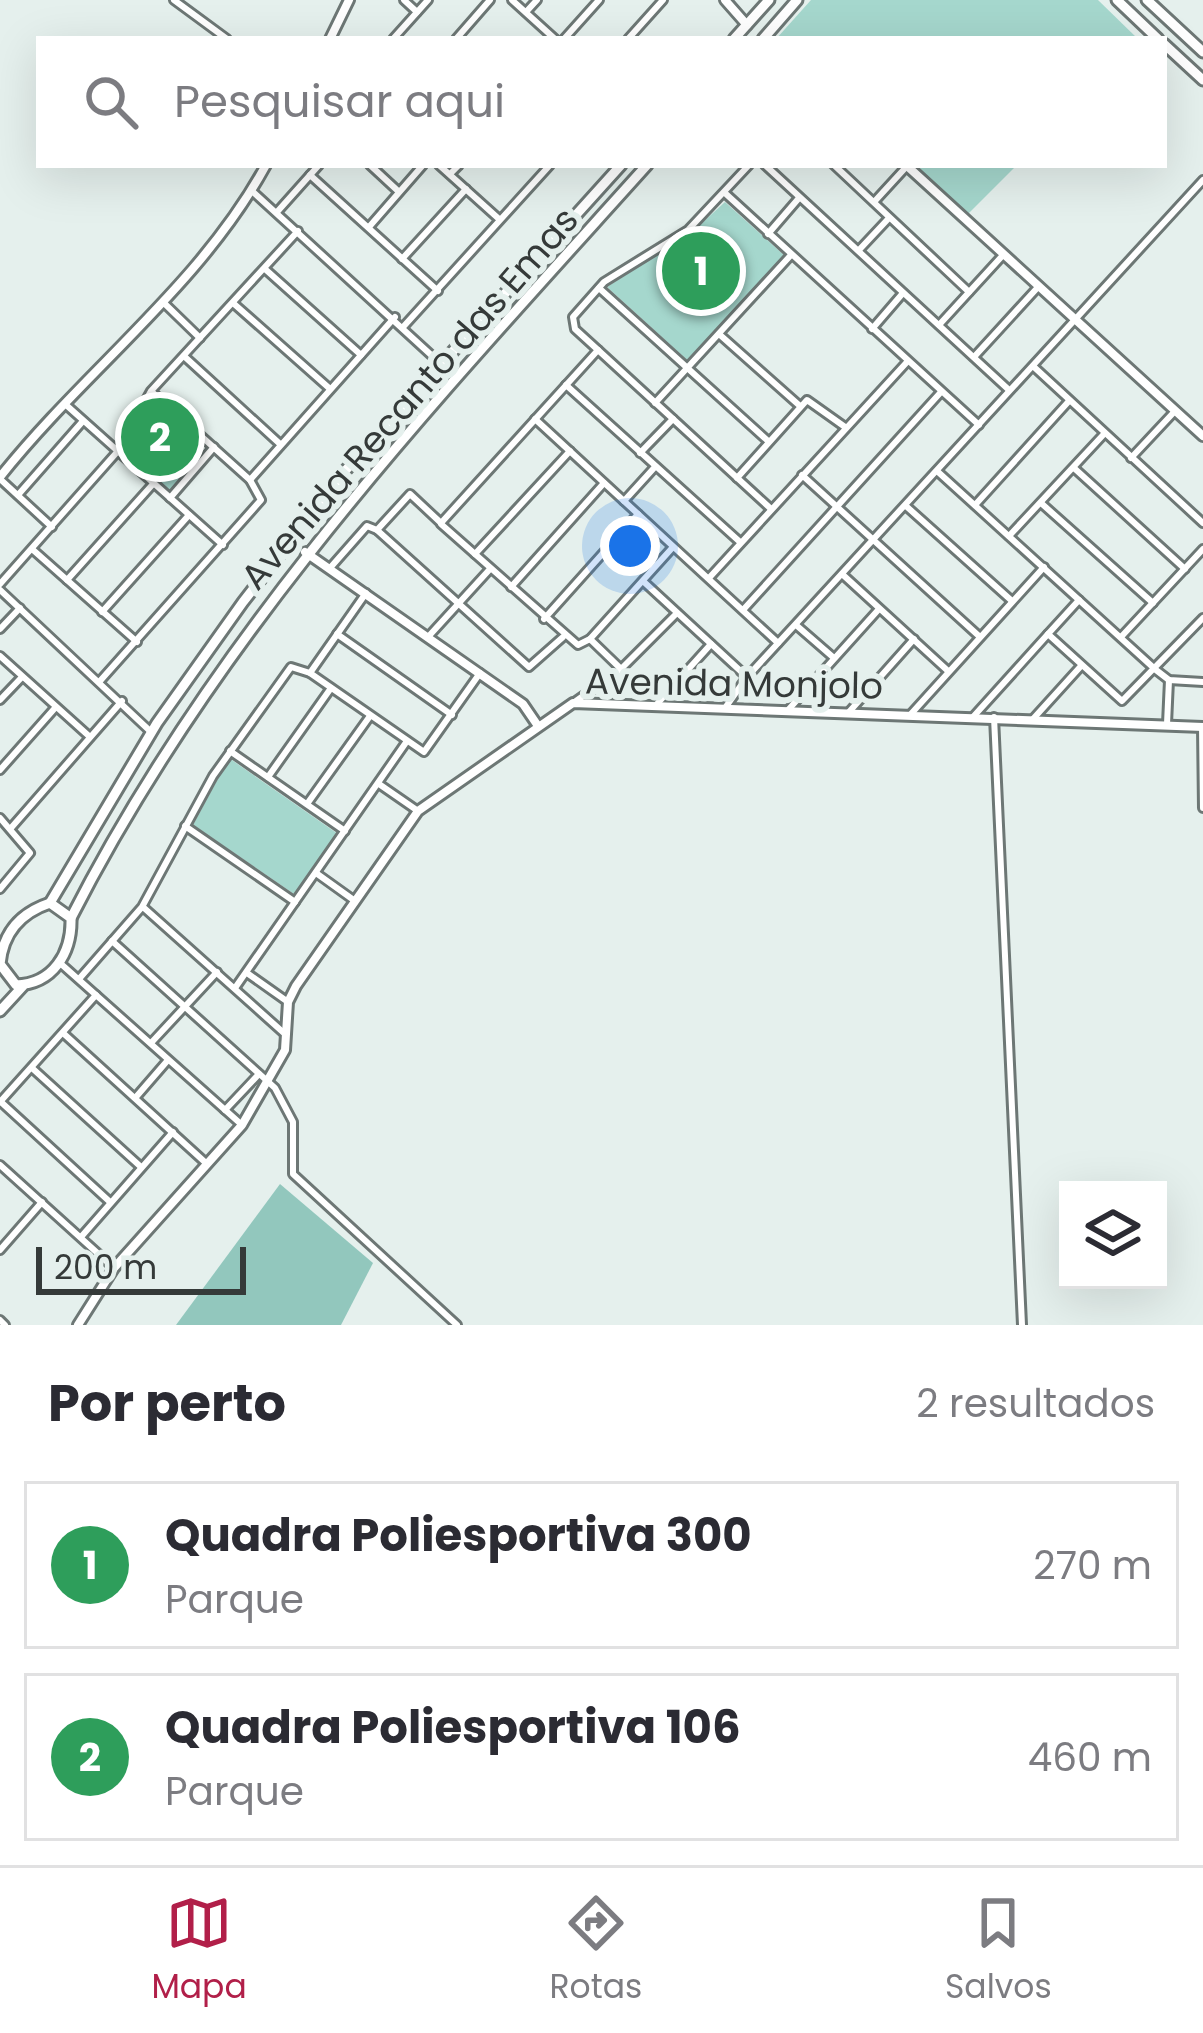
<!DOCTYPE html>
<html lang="pt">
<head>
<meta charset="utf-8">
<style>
	:root { --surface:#fff; --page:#f7f7f7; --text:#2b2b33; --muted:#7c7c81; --line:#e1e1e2; --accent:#b11f49 }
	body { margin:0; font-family:Poppins,sans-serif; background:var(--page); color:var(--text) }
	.controls { position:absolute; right:36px; bottom:36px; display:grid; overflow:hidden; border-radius:0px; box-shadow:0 12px 48px #0002 }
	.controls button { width:108px; height:108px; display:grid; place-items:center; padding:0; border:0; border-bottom:3px solid var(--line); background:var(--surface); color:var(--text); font:60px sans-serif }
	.scale { position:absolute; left:36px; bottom:30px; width:210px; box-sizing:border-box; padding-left:12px; border:6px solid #353a39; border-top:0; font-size:33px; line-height:42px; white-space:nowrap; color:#353a39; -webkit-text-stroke:9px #e5f0ed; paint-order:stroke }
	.you { position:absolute; left:630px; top:546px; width:42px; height:42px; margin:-30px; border:9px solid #fff; border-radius:50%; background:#1a73e8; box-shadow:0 0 0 18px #1a73e833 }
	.badge { display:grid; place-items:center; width:78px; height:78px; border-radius:50%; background:var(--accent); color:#fff; font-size:39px; font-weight:700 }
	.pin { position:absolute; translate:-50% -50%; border:6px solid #fff; box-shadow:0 3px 12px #0006 }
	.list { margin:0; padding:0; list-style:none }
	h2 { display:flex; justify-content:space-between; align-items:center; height:156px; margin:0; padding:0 48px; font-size:51px }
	h2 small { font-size:39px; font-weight:400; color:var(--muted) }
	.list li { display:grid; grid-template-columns:78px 1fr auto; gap:36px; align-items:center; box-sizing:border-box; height:168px; margin:0 24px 24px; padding:0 24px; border:3px solid var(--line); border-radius:0px }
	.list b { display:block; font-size:45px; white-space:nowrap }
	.list p { margin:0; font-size:39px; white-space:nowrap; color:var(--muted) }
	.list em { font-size:39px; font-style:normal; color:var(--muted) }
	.icon { flex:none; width:66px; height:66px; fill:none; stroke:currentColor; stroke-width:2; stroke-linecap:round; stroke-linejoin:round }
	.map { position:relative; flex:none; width:1203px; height:1325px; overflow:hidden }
	.search { position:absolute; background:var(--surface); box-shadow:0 12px 48px #0002; left:36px; right:36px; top:36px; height:132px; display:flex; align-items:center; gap:30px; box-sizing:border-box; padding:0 42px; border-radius:0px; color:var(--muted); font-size:45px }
	.sheet { height:540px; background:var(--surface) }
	nav { display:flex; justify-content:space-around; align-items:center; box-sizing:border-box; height:168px; border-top:3px solid var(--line); background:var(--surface); font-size:33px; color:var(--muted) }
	nav a { display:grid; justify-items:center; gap:6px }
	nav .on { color:var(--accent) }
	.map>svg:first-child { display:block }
	.green { fill:#a5d7cd }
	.forest { fill:#92c7bd }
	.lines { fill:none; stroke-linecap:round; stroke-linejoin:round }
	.minor-casing { stroke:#6d7775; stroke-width:12 }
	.tertiary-casing { stroke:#6d7775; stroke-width:14 }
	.secondary-casing { stroke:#6d7775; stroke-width:15 }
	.minor { stroke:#fff; stroke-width:6 }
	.tertiary { stroke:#fff; stroke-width:8 }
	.secondary { stroke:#fff; stroke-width:9 }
	.labels { text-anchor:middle; stroke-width:12; stroke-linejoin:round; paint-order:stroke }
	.street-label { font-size:36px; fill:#353a39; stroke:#e5f0ed }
</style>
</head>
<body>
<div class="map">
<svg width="1203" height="1325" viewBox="0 0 1203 1325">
	<rect width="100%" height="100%" fill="#e5f0ed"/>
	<g class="green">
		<path d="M 811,0 L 1098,0 L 1138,39 L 776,39 Z"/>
		<path d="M 915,165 L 1017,165 L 968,214 Z"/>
		<path d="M 725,202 L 785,256 L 688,361 L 607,287 L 691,233 Z"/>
		<path d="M 154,399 L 204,454 L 170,493 L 126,453 L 137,420 Z"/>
		<path d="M 229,758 L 338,834 L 294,894 L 193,825 Z"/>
	</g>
	<path class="forest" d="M 280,1184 L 373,1263 L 341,1325 L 176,1325 Z"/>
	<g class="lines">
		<g class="minor-casing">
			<g id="minor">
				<path d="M 174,0 L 227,39"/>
				<path d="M 404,0 L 417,12"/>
				<path d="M 512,0 L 555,39"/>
				<path d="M 526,12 L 537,0"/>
				<path d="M 393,39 L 428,0"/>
				<path d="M 456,39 L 490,0"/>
				<path d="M 564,39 L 599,0"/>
				<path d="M 628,39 L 663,0"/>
				<path d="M 370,165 L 398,191"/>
				<path d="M 439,165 L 499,219"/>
				<path d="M 765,165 L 1009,390"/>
				<path d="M 834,165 L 969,292"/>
				<path d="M 450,174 L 459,165"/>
				<path d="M 310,175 L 438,291"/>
				<path d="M 252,191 L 441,364"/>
				<path d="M 726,194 L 979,425"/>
				<path d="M 874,202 L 907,166"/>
				<path d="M 277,212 L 319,165"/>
				<path d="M 369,227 L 423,165"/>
				<path d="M 768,234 L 799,198"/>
				<path d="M 859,250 L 889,218"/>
				<path d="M 402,259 L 466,189"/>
				<path d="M 265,269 L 361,355"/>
				<path d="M 599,288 L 768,441"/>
				<path d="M 164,303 L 200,338"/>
				<path d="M 233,303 L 329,388"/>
				<path d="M 939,325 L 1004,254"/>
				<path d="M 404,326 L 550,165"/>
				<path d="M 872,329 L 903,293"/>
				<path d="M 719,334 L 800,406"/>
				<path d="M 598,350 L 770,508"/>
				<path d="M 185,357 L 280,444"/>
				<path d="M 974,357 L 1039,286"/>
				<path d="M 1034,367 L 1203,523"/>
				<path d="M 566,385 L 740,542"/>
				<path d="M 655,403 L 791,255"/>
				<path d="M 65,404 L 223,545"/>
				<path d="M 535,419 L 778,643"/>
				<path d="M 640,453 L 673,419"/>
				<path d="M 1131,458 L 1175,411"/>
				<path d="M 1074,468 L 1185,569"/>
				<path d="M 937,471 L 1156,670 L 1169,680 L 1203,682"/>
				<path d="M 802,475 L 980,637"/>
				<path d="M 737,478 L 807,400 L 845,427"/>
				<path d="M 0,479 L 52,527"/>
				<path d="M 250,480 L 395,317"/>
				<path d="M 18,495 L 83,421"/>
				<path d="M 170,498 L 214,447"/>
				<path d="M 624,501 L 654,468"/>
				<path d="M 1041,503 L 1153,603"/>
				<path d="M 975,505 L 1069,401"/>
				<path d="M 906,506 L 1012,601"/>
				<path d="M 441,524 L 578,645 L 590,639 L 673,547"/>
				<path d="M 377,530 L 529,667 L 563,637"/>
				<path d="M 1009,536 L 1104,434"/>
				<path d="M 32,549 L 137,642"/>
				<path d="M 475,554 L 570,451"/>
				<path d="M 330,568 L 367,526 L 377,530 L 410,494 L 441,523 L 598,350 L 575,329 L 573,317 L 604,282 L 688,230 L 749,165"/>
				<path d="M 842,574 L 948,671"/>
				<path d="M 709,578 L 907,362"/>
				<path d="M 67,580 L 153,484"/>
				<path d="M 644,582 L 747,677"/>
				<path d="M 0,584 L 118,451 L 151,391 L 298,231"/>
				<path d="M 511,587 L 604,483"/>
				<path d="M 0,590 L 150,731"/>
				<path d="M 1079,600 L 1048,634 L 1122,701 L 1203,618"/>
				<path d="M 743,610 L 941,392"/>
				<path d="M 102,612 L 189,515"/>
				<path d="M 544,619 L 638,514"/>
				<path d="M 796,625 L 834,658"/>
				<path d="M 0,629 L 20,608"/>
				<path d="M 337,634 L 452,715"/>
				<path d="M 428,637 L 490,569"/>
				<path d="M 1121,637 L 1203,549"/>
				<path d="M 590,639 L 621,669"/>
				<path d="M 0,656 L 90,737"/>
				<path d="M 310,673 L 366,593"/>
				<path d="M 100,681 L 261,500 L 250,480 L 152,392"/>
				<path d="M 0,700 L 22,677"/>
				<path d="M 576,701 L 621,669 L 677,613"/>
				<path d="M 657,704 L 711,644"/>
				<path d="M 725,708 L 747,677 L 1203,180"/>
				<path d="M 789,709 L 879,609"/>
				<path d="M 849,712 L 914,639"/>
				<path d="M 910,715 L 1044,567"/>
				<path d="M 973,717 L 1048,634"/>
				<path d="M 994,717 L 1022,1325"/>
				<path d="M 1033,719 L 1081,666"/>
				<path d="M 1167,724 L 1169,680"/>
				<path d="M 1202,727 L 1203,808"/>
				<path d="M 230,751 L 345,831"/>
				<path d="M 0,770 L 55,708"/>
				<path d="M 268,777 L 331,688"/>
				<path d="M 379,784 L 418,811"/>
				<path d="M 307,804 L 370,716"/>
				<path d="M 0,818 L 30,853 L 0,889"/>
				<path d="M 185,826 L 295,902"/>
				<path d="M 11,828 L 122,701"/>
				<path d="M 316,873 L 355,901"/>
				<path d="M 143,907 L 285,1034"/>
				<path d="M 112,941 L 275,1088 L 293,1122 L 293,1174 L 457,1325"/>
				<path d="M 60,963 L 242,1125"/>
				<path d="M 247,973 L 288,1002"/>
				<path d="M 79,979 L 142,907 L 213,776 L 291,667 L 310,673 L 424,752 L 480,673"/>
				<path d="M 235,988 L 407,741"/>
				<path d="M 63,1033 L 207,1164"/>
				<path d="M 151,1043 L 217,972"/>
				<path d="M 32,1068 L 141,1167"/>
				<path d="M 136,1097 L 168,1060"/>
				<path d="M 0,1102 L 96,995"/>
				<path d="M 1,1102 L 110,1202"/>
				<path d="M 225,1110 L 259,1074"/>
				<path d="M 0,1165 L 114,1268"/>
				<path d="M 81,1237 L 173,1132"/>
				<path d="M 0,1250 L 42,1202"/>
				<path d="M 0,1320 L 5,1325"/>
			</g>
		</g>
		<g class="tertiary-casing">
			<g id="tertiary">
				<path d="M 725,0 L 747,25"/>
				<path d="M 330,39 L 349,0"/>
				<path d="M 906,165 L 1203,436"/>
				<path d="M 0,477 C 85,370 200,286 266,165"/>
				<path d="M 305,552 L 523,704 L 538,726"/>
				<path d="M 78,1325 L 114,1268 L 242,1125 L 285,1050 L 288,1002 L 296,986 L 418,811 L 573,703 L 1203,727"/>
			</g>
		</g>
		<g class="secondary-casing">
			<g id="secondary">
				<path d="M 1117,0 L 1158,39"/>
				<path d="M 1147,0 L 1203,52"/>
				<path d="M 734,39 L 769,0"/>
				<path d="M 763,39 L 797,0"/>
				<path d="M 1164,44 L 1203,80"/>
				<path d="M 50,903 L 157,723 L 243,602 L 345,471 L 621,165"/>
				<path d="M 50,903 L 71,918 C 72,953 53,984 16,985 L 0,964 C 3,933 20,913 50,903 Z"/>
				<path d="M 71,918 C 217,631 434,402 647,165"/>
				<path d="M 0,1011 L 23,986"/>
			</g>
		</g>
		<use href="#minor" class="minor"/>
		<use href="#tertiary" class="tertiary"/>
		<use href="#secondary" class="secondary"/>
	</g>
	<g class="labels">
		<g class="street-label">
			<text transform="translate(409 398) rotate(-49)" y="13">Avenida Recanto das Emas</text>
			<text transform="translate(734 683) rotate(1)" y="13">Avenida Monjolo</text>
		</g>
	</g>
</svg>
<div class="controls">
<button><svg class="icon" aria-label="layers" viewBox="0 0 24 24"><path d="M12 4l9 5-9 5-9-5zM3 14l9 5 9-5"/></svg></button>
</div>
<div class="scale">200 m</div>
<div class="you"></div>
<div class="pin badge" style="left:701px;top:271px;background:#2e9e5b">1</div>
<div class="pin badge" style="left:160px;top:437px;background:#2e9e5b">2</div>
<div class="search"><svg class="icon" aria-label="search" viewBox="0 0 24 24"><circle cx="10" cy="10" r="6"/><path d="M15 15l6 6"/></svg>Pesquisar aqui</div>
</div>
<section class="sheet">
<h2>Por perto<small>2 resultados</small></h2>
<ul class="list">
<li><span class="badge" style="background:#2e9e5b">1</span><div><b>Quadra Poliesportiva 300</b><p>Parque</p></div><em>270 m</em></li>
<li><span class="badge" style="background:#2e9e5b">2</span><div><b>Quadra Poliesportiva 106</b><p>Parque</p></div><em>460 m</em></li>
</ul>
</section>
<nav>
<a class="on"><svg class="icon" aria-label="map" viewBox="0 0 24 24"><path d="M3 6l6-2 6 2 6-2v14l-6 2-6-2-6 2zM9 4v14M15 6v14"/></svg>Mapa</a>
<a><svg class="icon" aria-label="directions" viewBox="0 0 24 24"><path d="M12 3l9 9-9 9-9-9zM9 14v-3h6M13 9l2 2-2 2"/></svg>Rotas</a>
<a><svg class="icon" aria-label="saved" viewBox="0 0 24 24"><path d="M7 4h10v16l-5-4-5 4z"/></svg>Salvos</a>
</nav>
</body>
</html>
